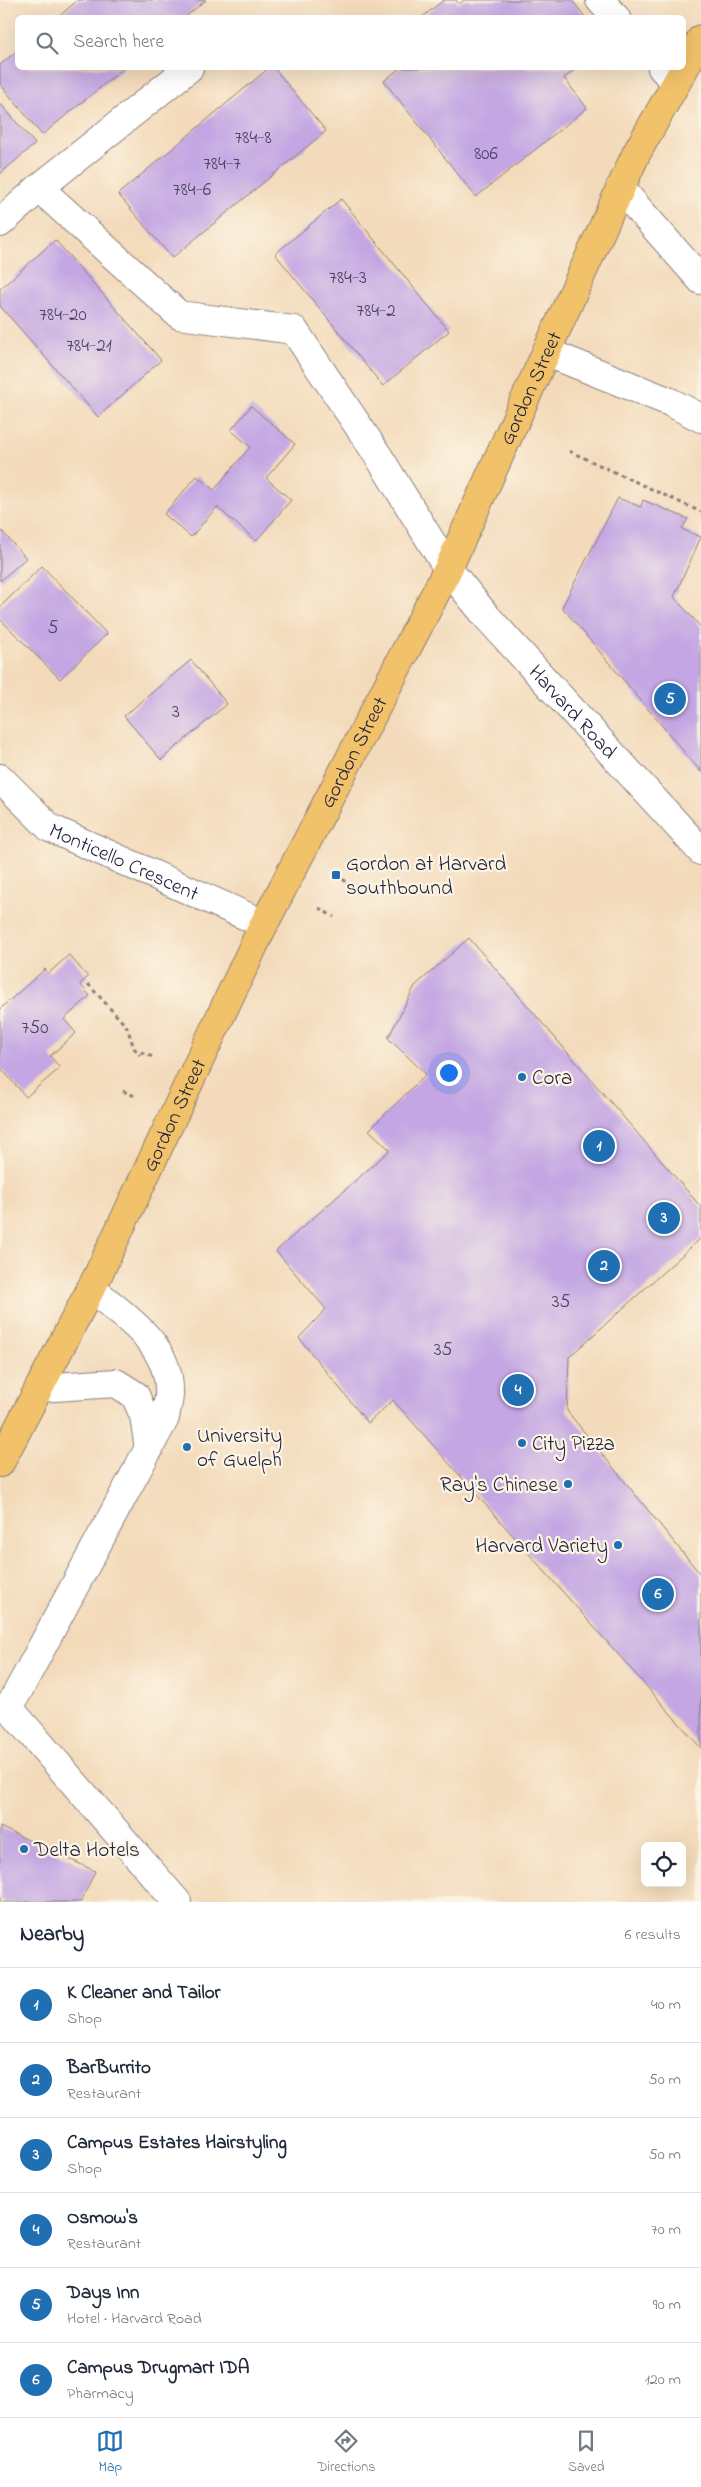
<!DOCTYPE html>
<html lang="en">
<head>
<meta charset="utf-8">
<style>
	:root { --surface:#fff; --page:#f2f2f3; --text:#1f2937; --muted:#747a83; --line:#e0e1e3; --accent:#1f6fb2 }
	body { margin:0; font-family:"Indie Flower",sans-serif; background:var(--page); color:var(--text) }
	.controls { position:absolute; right:15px; bottom:15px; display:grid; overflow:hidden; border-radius:8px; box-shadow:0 5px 20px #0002 }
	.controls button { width:45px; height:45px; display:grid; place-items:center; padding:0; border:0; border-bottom:1px solid var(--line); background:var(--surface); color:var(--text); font:25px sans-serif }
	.you { position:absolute; left:448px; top:1072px; width:18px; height:18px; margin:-12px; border:4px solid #fff; border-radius:50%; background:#1a73e8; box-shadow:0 0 0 8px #1a73e833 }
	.badge { display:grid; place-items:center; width:32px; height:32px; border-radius:50%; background:var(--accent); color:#fff; font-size:16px; font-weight:700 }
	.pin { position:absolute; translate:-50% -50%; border:2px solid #fff; box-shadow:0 1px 5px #0006 }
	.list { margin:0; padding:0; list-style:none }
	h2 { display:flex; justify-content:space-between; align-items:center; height:65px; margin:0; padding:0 20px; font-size:21px }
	h2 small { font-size:16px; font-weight:400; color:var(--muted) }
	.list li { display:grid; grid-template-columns:32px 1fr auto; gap:15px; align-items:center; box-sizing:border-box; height:75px; padding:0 20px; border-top:1px solid var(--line) }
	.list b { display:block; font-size:19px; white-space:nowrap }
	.list p { margin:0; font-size:16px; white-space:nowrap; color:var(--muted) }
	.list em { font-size:16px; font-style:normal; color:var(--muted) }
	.icon { flex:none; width:28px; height:28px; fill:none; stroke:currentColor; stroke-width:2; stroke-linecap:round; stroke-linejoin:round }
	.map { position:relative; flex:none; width:701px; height:1902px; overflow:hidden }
	.search { position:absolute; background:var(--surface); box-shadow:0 5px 20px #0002; left:15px; right:15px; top:15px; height:55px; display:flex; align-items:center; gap:12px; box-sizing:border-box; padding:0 18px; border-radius:8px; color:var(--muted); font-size:19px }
	.sheet { height:515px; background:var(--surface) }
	nav { display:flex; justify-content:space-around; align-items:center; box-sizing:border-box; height:70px; border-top:1px solid var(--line); background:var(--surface); font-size:14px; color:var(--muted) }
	nav a { display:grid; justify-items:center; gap:2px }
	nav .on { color:var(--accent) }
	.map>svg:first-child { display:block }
	.building { fill:#c3a6e3 }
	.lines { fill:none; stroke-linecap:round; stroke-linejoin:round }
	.minor-casing { stroke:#8a7e7a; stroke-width:30 }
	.major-casing { stroke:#8a7e7a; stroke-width:30 }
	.path { stroke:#8a7e7a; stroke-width:3; stroke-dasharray:4 4; stroke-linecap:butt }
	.minor { stroke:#fff; stroke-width:28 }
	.major { stroke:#f2c26a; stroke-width:28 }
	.poi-dot { fill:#1f6fb2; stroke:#fcf5e5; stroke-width:2 }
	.labels { text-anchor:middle; stroke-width:4.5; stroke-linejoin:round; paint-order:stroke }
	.number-label { font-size:19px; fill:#4a4365 }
	.street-label { font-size:21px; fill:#22223b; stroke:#fcf5e5 }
	.poi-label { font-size:21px; fill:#22223b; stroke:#fcf5e5; text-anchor:start }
</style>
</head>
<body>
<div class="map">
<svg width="701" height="1902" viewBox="0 0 701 1902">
	<rect width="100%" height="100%" fill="#fcf5e5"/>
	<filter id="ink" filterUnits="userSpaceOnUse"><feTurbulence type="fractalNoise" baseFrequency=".02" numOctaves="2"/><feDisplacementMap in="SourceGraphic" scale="10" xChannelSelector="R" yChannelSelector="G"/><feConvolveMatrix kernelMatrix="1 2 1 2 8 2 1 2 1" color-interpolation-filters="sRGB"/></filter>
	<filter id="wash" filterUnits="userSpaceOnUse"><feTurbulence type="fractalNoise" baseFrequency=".0096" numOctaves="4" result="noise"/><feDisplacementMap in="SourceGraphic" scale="20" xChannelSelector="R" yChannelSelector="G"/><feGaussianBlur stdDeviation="1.12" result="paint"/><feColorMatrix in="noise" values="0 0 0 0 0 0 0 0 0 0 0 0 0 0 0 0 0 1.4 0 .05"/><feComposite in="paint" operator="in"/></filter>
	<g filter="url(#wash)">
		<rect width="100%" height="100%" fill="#f3daba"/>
		<g id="blocks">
			<g class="building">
				<path d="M 78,0 L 206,0 L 184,18 L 57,18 Z"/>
				<path d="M 444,0 L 456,0 L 459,4 L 464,0 L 572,0 L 586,18 L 421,18 Z"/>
				<path d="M 18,50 L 18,68 L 124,68 L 42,135 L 0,84 L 0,65 Z"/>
				<path d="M 269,68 L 274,68 L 326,131 L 172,258 L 118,194 Z"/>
				<path d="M 400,68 L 577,68 L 564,78 L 587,108 L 476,197 L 384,81 Z"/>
				<path d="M 0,103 L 35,144 L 0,174 Z"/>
				<path d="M 341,199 L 449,331 L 383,386 L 275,254 Z"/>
				<path d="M 55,240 L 161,360 L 98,417 L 0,306 L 0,289 Z"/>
				<path d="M 251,406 L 295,444 L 266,478 L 291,500 L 256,541 L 217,507 L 191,537 L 164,514 L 197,476 L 214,490 L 250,447 L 231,430 Z"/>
				<path d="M 618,498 L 641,507 L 643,500 L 688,519 L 682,529 L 701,537 L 674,597 L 701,627 L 701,772 L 562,607 Z"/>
				<path d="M 0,529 L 26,558 L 0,581 Z"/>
				<path d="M 42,566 L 107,634 L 60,679 L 0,619 L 0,607 Z"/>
				<path d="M 191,660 L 227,704 L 161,760 L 124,716 Z"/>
				<path d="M 469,938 L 701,1207 L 701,1238 L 569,1357 L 567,1411 L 701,1575 L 701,1748 L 393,1400 L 368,1423 L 299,1338 L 326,1309 L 276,1251 L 390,1150 L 369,1130 L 426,1074 L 388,1038 L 415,986 Z"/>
				<path d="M 69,955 L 88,977 L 80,984 L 90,996 L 64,1019 L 76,1033 L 50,1056 L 60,1068 L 26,1097 L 0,1067 L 0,1009 L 45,969 L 49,973 Z"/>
				<path d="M 0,1827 L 95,1871 L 81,1902 L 0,1902 Z"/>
			</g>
		</g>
	</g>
	<g filter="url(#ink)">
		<use href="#blocks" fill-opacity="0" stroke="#8a7e7a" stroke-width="1"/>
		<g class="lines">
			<g class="minor-casing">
				<g id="minor">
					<path d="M 600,0 L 616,18"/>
					<path d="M 662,68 L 676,83"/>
					<path id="s1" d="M 39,188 L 179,315 L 294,330 L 379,457 L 448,569 L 487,617 L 701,851"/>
					<path d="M 620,188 L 701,280"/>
					<path d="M 0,223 L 39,188 L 189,68"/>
					<path d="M 546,352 L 670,402 L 701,418"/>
					<path id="s2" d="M 0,778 L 50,828 L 264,924"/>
					<path d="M 91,1288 C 123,1316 169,1343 169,1390 C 170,1399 166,1409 165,1418 L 9,1708 L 177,1902"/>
					<path d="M 39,1388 L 116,1383 L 135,1395 L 144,1416 L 149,1449"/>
				</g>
			</g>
			<g class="major-casing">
				<g id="major">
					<path id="s3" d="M 0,1463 L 98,1275 L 264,924 L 448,569 L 636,154 L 701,39"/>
				</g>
			</g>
			<g class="path">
				<path d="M 569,451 L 701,512"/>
				<path d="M 336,875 L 350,884"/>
				<path d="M 319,908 L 334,917"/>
				<path d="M 88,984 L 127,1027 L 134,1048 L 140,1055"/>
				<path d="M 141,1052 L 155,1058"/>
				<path d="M 123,1091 L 137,1097"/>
			</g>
			<use href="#minor" class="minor"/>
			<use href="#major" class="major"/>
		</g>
	</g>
	<g class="poi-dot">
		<rect x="331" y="870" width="10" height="10" rx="2.5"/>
		<circle cx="522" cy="1077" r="5"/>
		<circle cx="522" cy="1443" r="5"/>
		<circle cx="187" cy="1447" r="5"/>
		<circle cx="568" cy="1484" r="5"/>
		<circle cx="618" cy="1545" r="5"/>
		<circle cx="24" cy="1849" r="5"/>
	</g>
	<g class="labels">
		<g class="number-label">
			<text x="253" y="143">784-8</text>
			<text x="486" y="159">806</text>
			<text x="222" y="169">784-7</text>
			<text x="192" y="195">784-6</text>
			<text x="348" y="283">784-3</text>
			<text x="376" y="316">784-2</text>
			<text x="63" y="320">784-20</text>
			<text x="89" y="351">784-21</text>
			<text x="53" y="633">5</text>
			<text x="176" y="717">3</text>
			<text x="35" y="1033">750</text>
			<text x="561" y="1307">35</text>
			<text x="443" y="1355">35</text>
		</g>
		<g class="street-label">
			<text dy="7" stroke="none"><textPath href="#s3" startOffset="1199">Gordon Street</textPath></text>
			<text dy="7" stroke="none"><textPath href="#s1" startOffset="779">Harvard Road</textPath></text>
			<text dy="7" stroke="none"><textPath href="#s3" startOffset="794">Gordon Street</textPath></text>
			<text dy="7" stroke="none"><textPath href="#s2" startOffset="152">Monticello Crescent</textPath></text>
			<text dy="7" stroke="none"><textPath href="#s3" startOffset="389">Gordon Street</textPath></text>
		</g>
		<g class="poi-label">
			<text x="346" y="870">Gordon at Harvard<tspan x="346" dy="24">southbound</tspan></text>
			<text x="532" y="1084">Cora</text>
			<text x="197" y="1442">University<tspan x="197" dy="24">of Guelph</tspan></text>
			<text x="532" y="1450">City Pizza</text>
			<text x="558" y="1491" text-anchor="end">Ray's Chinese</text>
			<text x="608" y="1552" text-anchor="end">Harvard Variety</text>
			<text x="34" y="1856">Delta Hotels</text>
		</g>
	</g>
</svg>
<div class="controls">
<button><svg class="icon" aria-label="locate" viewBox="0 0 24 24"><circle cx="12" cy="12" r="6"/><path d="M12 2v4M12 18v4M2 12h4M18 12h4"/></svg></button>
</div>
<div class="you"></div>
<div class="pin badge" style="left:599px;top:1146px">1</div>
<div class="pin badge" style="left:604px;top:1266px">2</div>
<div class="pin badge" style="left:664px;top:1218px">3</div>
<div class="pin badge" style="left:518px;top:1390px">4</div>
<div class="pin badge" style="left:670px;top:699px">5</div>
<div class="pin badge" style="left:658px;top:1594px">6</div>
<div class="search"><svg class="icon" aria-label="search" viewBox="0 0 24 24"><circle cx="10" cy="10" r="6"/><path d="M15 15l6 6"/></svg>Search here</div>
</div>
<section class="sheet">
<h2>Nearby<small>6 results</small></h2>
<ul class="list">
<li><span class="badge">1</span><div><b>K Cleaner and Tailor</b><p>Shop</p></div><em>40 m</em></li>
<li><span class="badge">2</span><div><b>BarBurrito</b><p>Restaurant</p></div><em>50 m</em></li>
<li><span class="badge">3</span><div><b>Campus Estates Hairstyling</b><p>Shop</p></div><em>50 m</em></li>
<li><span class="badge">4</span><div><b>Osmow's</b><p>Restaurant</p></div><em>70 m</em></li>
<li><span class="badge">5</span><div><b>Days Inn</b><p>Hotel · Harvard Road</p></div><em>90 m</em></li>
<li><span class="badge">6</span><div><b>Campus Drugmart IDA</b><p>Pharmacy</p></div><em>120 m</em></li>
</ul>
</section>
<nav>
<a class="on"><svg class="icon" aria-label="map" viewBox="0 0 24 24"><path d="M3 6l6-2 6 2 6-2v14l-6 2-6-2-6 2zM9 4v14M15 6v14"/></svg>Map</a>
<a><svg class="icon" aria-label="directions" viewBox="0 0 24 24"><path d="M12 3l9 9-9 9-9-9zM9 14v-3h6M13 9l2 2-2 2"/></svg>Directions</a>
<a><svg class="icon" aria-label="saved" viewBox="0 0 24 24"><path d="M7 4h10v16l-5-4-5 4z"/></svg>Saved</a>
</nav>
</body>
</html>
